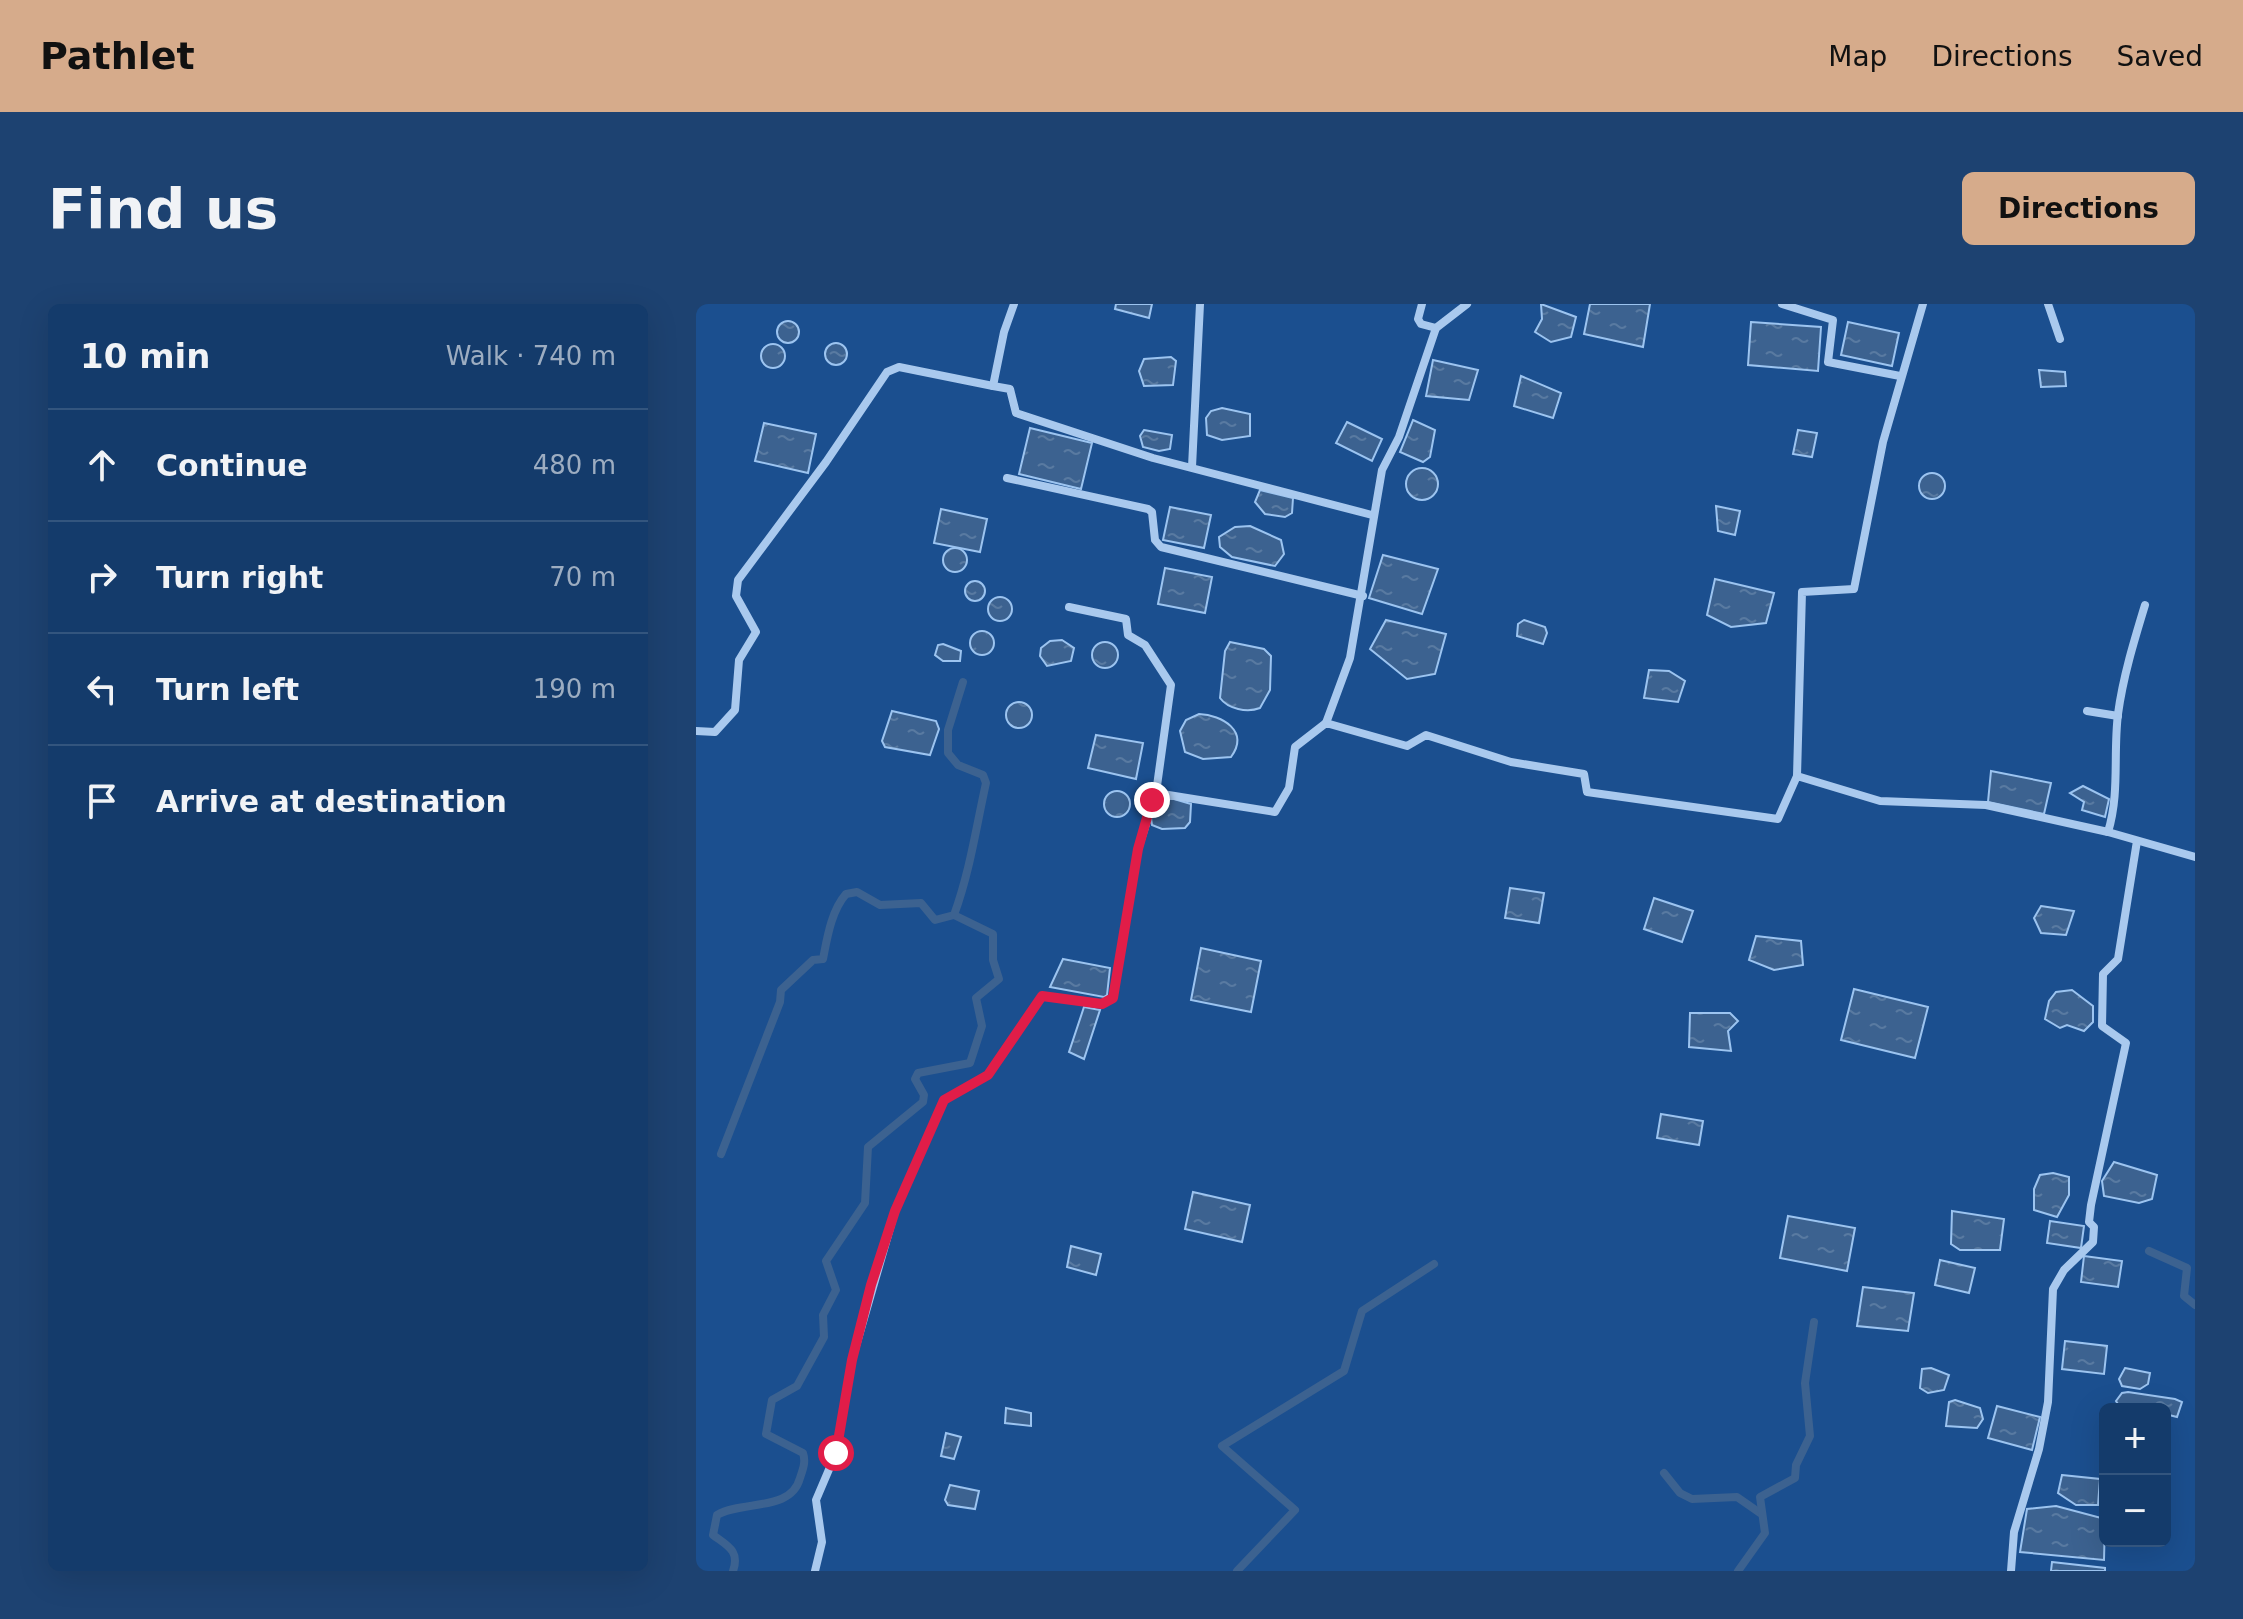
<!DOCTYPE html>
<html lang="en">
<head>
<meta charset="utf-8">
<style>
	:root { --surface:#143b6b; --page:#1d4271; --text:#f1f3f6; --muted:#9dadc1; --line:#33557e; --accent:#d6ab8b }
	body { margin:0; font-family:"DejaVu Sans",sans-serif; background:var(--page); color:var(--text) }
	.controls { position:absolute; right:24px; bottom:24px; display:grid; overflow:hidden; border-radius:12px; box-shadow:0 8px 32px #0002 }
	.controls button { width:72px; height:72px; display:grid; place-items:center; padding:0; border:0; border-bottom:2px solid var(--line); background:var(--surface); color:var(--text); font:40px sans-serif }
	.stop { position:absolute; width:24px; height:24px; margin:-18px; border:6px solid #e11d48; border-radius:50%; background:#fff }
	.stop.end { background:#e11d48; border-color:#fff; box-shadow:0 2px 8px #0008 }
	.list { margin:0; padding:0; list-style:none }
	h2 { display:flex; justify-content:space-between; align-items:center; height:104px; margin:0; padding:0 32px; font-size:34px }
	h2 small { font-size:26px; font-weight:400; color:var(--muted) }
	.list li { display:grid; grid-template-columns:52px 1fr auto; gap:24px; align-items:center; box-sizing:border-box; height:112px; padding:0 32px; border-top:2px solid var(--line) }
	.list b { display:block; font-size:30px; white-space:nowrap }
	.list em { font-size:26px; font-style:normal; color:var(--muted) }
	.icon { flex:none; width:44px; height:44px; fill:none; stroke:currentColor; stroke-width:2; stroke-linecap:round; stroke-linejoin:round }
	.map { position:relative; flex:none; width:1499px; height:1267px; overflow:hidden; border-radius:12px }
	header { display:flex; align-items:center; gap:48px; box-sizing:border-box; height:112px; padding:0 40px; background:var(--accent); color:#111 }
	header strong { font-size:38px }
	nav { display:flex; gap:44px; margin-inline-start:auto; font-size:28px }
	.intro { display:flex; align-items:center; justify-content:space-between; box-sizing:border-box; height:192px; padding:0 48px }
	h1 { margin:0; font-size:56px }
	.button { padding:20px 36px; border-radius:12px; background:var(--accent); color:#111; font-size:28px; font-weight:700 }
	main { display:flex; gap:48px; padding:0 48px }
	aside { flex:1; background:var(--surface); border-radius:12px; box-shadow:0 8px 32px #0002 }
	.map>svg:first-child { display:block }
	.water { fill:url(#water-ripples); stroke:#9cc4f0; stroke-width:2 }
	.lines { fill:none; stroke-linecap:round; stroke-linejoin:round }
	.canal { stroke:#3c6290; stroke-width:8 }
	.minor { stroke:#a9c9ee; stroke-width:8 }
	.route { stroke:#e11d48; stroke-width:10 }
</style>
</head>
<body>
<header>
<strong>Pathlet</strong>
<nav><a>Map</a><a>Directions</a><a>Saved</a></nav>
</header>
<div class="intro"><h1>Find us</h1><a class="button">Directions</a></div>
<main>
<aside>
<h2>10 min<small>Walk · 740 m</small></h2>
<ul class="list">
<li><svg class="icon" aria-label="ahead" viewBox="0 0 24 24"><path d="M12 20V5M6 11l6-6 6 6"/></svg><div><b>Continue</b></div><em>480 m</em></li>
<li><svg class="icon" aria-label="right" viewBox="0 0 24 24"><path d="M7 20v-9h11M14 6l5 5-5 5"/></svg><div><b>Turn right</b></div><em>70 m</em></li>
<li><svg class="icon" aria-label="left" viewBox="0 0 24 24"><path d="M17 20v-9H6M10 6l-5 5 5 5"/></svg><div><b>Turn left</b></div><em>190 m</em></li>
<li><svg class="icon" aria-label="arrive" viewBox="0 0 24 24"><path d="M6 21V4h12l-3 4 3 4H6"/></svg><div><b>Arrive at destination</b></div></li>
</ul>
</aside>
<div class="map">
<svg width="1499" height="1267" viewBox="0 0 1499 1267">
	<defs>
		<pattern id="water-ripples" width="26" height="14" patternUnits="userSpaceOnUse" patternTransform="scale(2)"><rect width="26" height="14" fill="#3c6290"/><path d="M2 4q2-2 4 0t4 0M15 11q2-2 4 0t4 0" fill="none" stroke="#597aa1"/></pattern>
	</defs>
	<rect width="100%" height="100%" fill="#1b4f8f"/>
	<g class="water">
		<path d="M 420,0 L 456,0 L 453,14 L 419,5 Z"/>
		<path d="M 845,0 L 880,13 L 875,33 L 855,38 L 839,28 L 846,15 Z"/>
		<path d="M 894,0 L 954,0 L 947,43 L 888,30 Z"/>
		<circle cx="92" cy="28" r="11"/>
		<path d="M 1055,18 L 1125,23 L 1122,67 L 1052,61 Z"/>
		<path d="M 1152,18 L 1203,29 L 1196,62 L 1145,51 Z"/>
		<circle cx="140" cy="50" r="11"/>
		<circle cx="77" cy="52" r="12"/>
		<path d="M 475,53 L 480,57 L 477,81 L 448,82 L 443,67 L 448,55 Z"/>
		<path d="M 737,56 L 782,66 L 773,96 L 730,92 Z"/>
		<path d="M 1343,66 L 1369,68 L 1370,82 L 1345,83 Z"/>
		<path d="M 825,72 L 865,89 L 857,114 L 818,102 Z"/>
		<path d="M 526,104 L 554,110 L 554,132 L 526,136 L 511,131 L 510,114 L 515,107 Z"/>
		<path d="M 717,116 L 739,126 L 734,153 L 727,158 L 704,148 Z"/>
		<path d="M 651,118 L 686,135 L 676,157 L 640,139 Z"/>
		<path d="M 68,119 L 120,130 L 112,169 L 59,157 Z"/>
		<path d="M 334,124 L 396,139 L 385,185 L 323,170 Z"/>
		<path d="M 448,126 L 476,131 L 474,145 L 463,147 L 447,143 L 444,132 Z"/>
		<path d="M 1102,126 L 1121,129 L 1116,153 L 1097,150 Z"/>
		<circle cx="726" cy="180" r="16"/>
		<circle cx="1236" cy="182" r="13"/>
		<path d="M 564,186 L 597,194 L 596,209 L 589,213 L 569,210 L 559,198 Z"/>
		<path d="M 1020,202 L 1044,207 L 1039,231 L 1022,227 Z"/>
		<path d="M 474,203 L 515,211 L 508,244 L 467,236 Z"/>
		<path d="M 245,205 L 291,215 L 284,248 L 238,239 Z"/>
		<path d="M 554,222 L 585,236 L 588,250 L 579,262 L 536,253 L 524,243 L 523,233 L 539,223 Z"/>
		<circle cx="259" cy="256" r="12"/>
		<path d="M 687,251 L 742,265 L 726,310 L 673,294 Z"/>
		<path d="M 469,264 L 516,273 L 509,309 L 462,300 Z"/>
		<path d="M 1019,275 L 1078,289 L 1070,319 L 1035,323 L 1011,311 Z"/>
		<circle cx="279" cy="287" r="10"/>
		<circle cx="304" cy="305" r="12"/>
		<path d="M 690,316 L 750,330 L 739,370 L 711,375 L 674,345 Z"/>
		<path d="M 828,316 L 849,323 L 851,329 L 847,340 L 821,332 L 822,320 Z"/>
		<circle cx="286" cy="339" r="12"/>
		<path d="M 366,336 L 378,344 L 375,357 L 351,362 L 344,352 L 345,344 L 354,337 Z"/>
		<circle cx="409" cy="351" r="13"/>
		<path d="M 534,338 L 568,345 L 575,352 L 574,386 L 564,404 C 551,409 532,405 524,394 L 529,347 Z"/>
		<path d="M 247,340 L 265,347 L 264,357 L 247,357 L 239,351 L 242,341 Z"/>
		<path d="M 953,366 L 973,367 L 989,377 L 982,398 L 948,394 Z"/>
		<circle cx="323" cy="411" r="13"/>
		<path d="M 196,407 L 240,417 L 243,425 L 234,451 L 189,443 L 186,437 Z"/>
		<path d="M 503,410 C 526,411 554,427 535,453 L 507,455 L 489,448 L 484,427 L 490,416 Z"/>
		<path d="M 400,431 L 447,439 L 440,475 L 392,464 Z"/>
		<path d="M 1295,467 L 1355,479 L 1348,510 L 1292,498 Z"/>
		<path d="M 1387,482 L 1413,495 L 1409,513 L 1386,506 L 1388,498 L 1374,489 Z"/>
		<circle cx="421" cy="500" r="13"/>
		<path d="M 463,495 L 478,495 L 495,500 L 494,518 L 489,524 L 466,525 L 456,521 L 455,514 Z"/>
		<path d="M 814,584 L 848,589 L 843,619 L 809,614 Z"/>
		<path d="M 958,594 L 997,607 L 986,638 L 948,625 Z"/>
		<path d="M 1345,602 L 1378,607 L 1370,631 L 1345,629 L 1338,614 Z"/>
		<path d="M 1060,632 L 1105,637 L 1107,661 L 1078,666 L 1053,656 Z"/>
		<path d="M 505,644 L 565,657 L 555,708 L 495,696 Z"/>
		<path d="M 367,655 L 414,664 L 411,691 L 408,693 L 354,683 Z"/>
		<path d="M 1158,685 L 1232,703 L 1219,754 L 1145,736 Z"/>
		<path d="M 1376,686 L 1397,702 L 1397,718 L 1388,727 L 1371,721 L 1364,724 L 1349,715 L 1353,697 L 1360,688 Z"/>
		<path d="M 388,703 L 404,706 L 388,755 L 373,748 Z"/>
		<path d="M 994,709 L 1034,709 L 1042,717 L 1032,727 L 1035,747 L 993,743 Z"/>
		<path d="M 965,810 L 1007,817 L 1003,841 L 961,834 Z"/>
		<path d="M 1418,858 L 1461,871 L 1456,895 L 1443,899 L 1408,892 L 1406,877 Z"/>
		<path d="M 1357,869 L 1373,873 L 1373,891 L 1361,913 L 1338,906 L 1338,885 L 1344,871 Z"/>
		<path d="M 497,888 L 554,901 L 546,938 L 489,925 Z"/>
		<path d="M 1256,907 L 1308,915 L 1304,946 L 1264,946 L 1255,940 Z"/>
		<path d="M 1092,912 L 1159,924 L 1151,967 L 1084,954 Z"/>
		<path d="M 1354,917 L 1388,922 L 1385,944 L 1351,939 Z"/>
		<path d="M 375,942 L 405,950 L 400,971 L 371,963 Z"/>
		<path d="M 1388,952 L 1426,957 L 1422,983 L 1385,978 Z"/>
		<path d="M 1244,956 L 1279,964 L 1273,989 L 1239,981 Z"/>
		<path d="M 1167,983 L 1218,989 L 1212,1027 L 1161,1022 Z"/>
		<path d="M 1369,1037 L 1411,1042 L 1408,1070 L 1366,1065 Z"/>
		<path d="M 1235,1064 L 1253,1071 L 1248,1086 L 1232,1089 L 1224,1084 L 1226,1065 Z"/>
		<path d="M 1429,1064 L 1454,1069 L 1452,1080 L 1444,1085 L 1426,1082 L 1423,1075 Z"/>
		<path d="M 1432,1088 L 1479,1095 L 1486,1098 L 1481,1113 L 1469,1110 L 1469,1105 L 1425,1105 L 1420,1097 L 1426,1089 Z"/>
		<path d="M 1259,1096 L 1284,1104 L 1287,1115 L 1281,1124 L 1250,1122 L 1253,1098 Z"/>
		<path d="M 1301,1102 L 1344,1113 L 1336,1146 L 1292,1134 Z"/>
		<path d="M 310,1104 L 335,1109 L 335,1122 L 309,1119 Z"/>
		<path d="M 250,1129 L 265,1133 L 258,1155 L 245,1152 Z"/>
		<path d="M 1366,1171 L 1404,1175 L 1402,1201 L 1380,1201 L 1362,1189 Z"/>
		<path d="M 254,1181 L 283,1187 L 279,1205 L 252,1201 L 249,1196 Z"/>
		<path d="M 1360,1202 L 1409,1215 L 1408,1256 L 1324,1248 L 1331,1205 Z"/>
		<path d="M 1356,1258 L 1409,1264 L 1409,1267 L 1355,1267 Z"/>
	</g>
	<g class="lines">
		<g class="canal">
			<path d="M 25,850 L 84,698 L 85,686 L 117,656 L 127,655 C 131,635 135,607 150,590 L 161,588 L 184,601 L 225,599 L 239,616 L 258,611"/>
			<path d="M 1453,947 L 1491,964 L 1488,992 L 1499,1001"/>
			<path d="M 968,1169 L 984,1189 L 996,1195 L 1041,1193 L 1064,1209"/>
			<path d="M 37,1267 C 44,1247 32,1242 17,1231 L 21,1211 C 47,1196 95,1208 104,1174 C 107,1165 110,1158 107,1149 L 70,1130 L 76,1096 L 101,1082 L 128,1033 L 127,1011 L 140,986 L 130,957 L 169,899 L 172,843 L 227,798 L 228,791 L 219,775 L 222,769 L 274,759 L 286,722 L 280,694 L 303,675 L 297,656 L 297,630 L 258,611 C 274,567 280,524 290,479 L 287,471 L 262,461 L 252,449 L 252,426 L 267,378"/>
			<path d="M 541,1267 L 599,1206 L 526,1142 L 648,1067 L 666,1007 L 738,960"/>
			<path d="M 1042,1267 L 1069,1229 L 1064,1193 L 1099,1174 L 1100,1161 L 1114,1132 L 1109,1079 L 1118,1018"/>
		</g>
		<g class="minor">
			<path d="M 318,0 L 308,28 L 297,82 L 314,85 L 320,109 L 457,154 L 676,211"/>
			<path d="M 726,0 L 722,15 L 725,20 L 740,24"/>
			<path d="M 1086,0 L 1137,16 L 1132,58 L 1204,72"/>
			<path d="M 1352,0 L 1364,35"/>
			<path d="M 496,163 L 504,0"/>
			<path d="M 311,174 L 452,205 L 456,208 L 459,236 L 465,243 L 667,292"/>
			<path d="M 373,303 L 430,315 L 432,331 L 449,341 L 475,381 L 460,489"/>
			<path d="M 1391,407 L 1422,412"/>
			<path d="M 630,419 L 654,354 L 686,166 L 703,133 L 740,24 L 771,0"/>
			<path d="M 0,427 L 19,428 L 39,406 L 43,356 L 60,328 L 40,292 L 42,276 L 130,158 L 191,68 L 203,63 L 297,82"/>
			<path d="M 1101,472 L 1106,288 L 1158,285 L 1187,138 L 1227,0"/>
			<path d="M 1412,528 C 1424,489 1417,450 1422,410 C 1427,373 1438,337 1449,301"/>
			<path d="M 119,1267 L 126,1238 L 120,1196 L 140,1149 L 156,1056 L 199,907 L 248,796 L 292,771 L 346,692 L 406,700 L 417,694 L 442,545 L 460,489 L 579,508 L 593,484 L 599,443 L 630,419 L 711,442 L 730,431 L 815,458 L 888,470 L 891,488 L 1082,515 L 1101,472 L 1184,497 L 1290,501 L 1412,528 L 1499,553"/>
			<path d="M 1315,1267 L 1318,1228 L 1343,1145 L 1352,1098 L 1357,985 L 1368,966 L 1397,938 L 1398,923 L 1393,918 L 1395,901 L 1430,739 L 1406,722 L 1407,670 L 1422,655 L 1441,537"/>
		</g>
	</g>
	<g class="lines">
		<path class="route" d="M 140,1149 L 156,1056 L 175,981 L 199,907 L 248,796 L 292,771 L 346,692 L 406,700 L 417,694 L 442,545 L 456,496"/>
	</g>
</svg>
<div class="controls">
<button>+</button>
<button>−</button>
</div>
<div class="stop" style="left:140px;top:1149px"></div>
<div class="stop end" style="left:456px;top:496px"></div>
</div>
</main>
</body>
</html>
